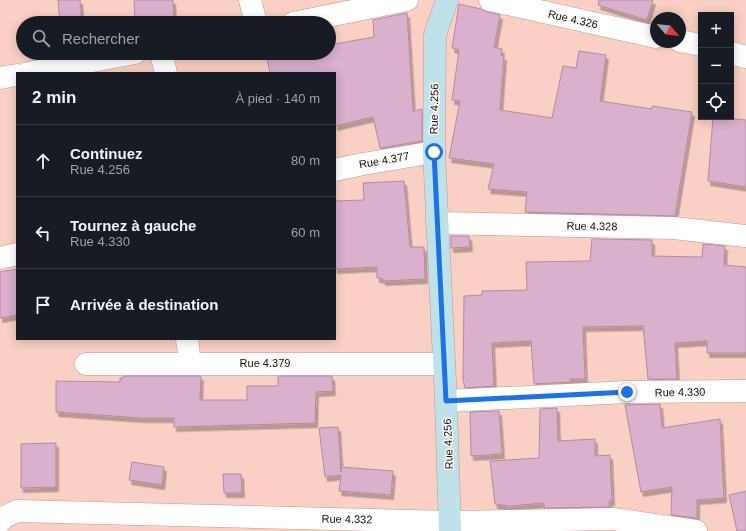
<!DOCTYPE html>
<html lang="fr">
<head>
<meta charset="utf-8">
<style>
	:root { --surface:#171b24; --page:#20242c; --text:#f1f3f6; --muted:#9ea1a6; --line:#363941 }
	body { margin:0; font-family:Arial,sans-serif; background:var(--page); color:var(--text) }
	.controls { position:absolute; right:12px; top:12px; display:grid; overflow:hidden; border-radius:0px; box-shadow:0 2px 10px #0003 }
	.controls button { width:36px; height:36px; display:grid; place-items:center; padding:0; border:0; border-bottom:1px solid var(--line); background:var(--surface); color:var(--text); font:20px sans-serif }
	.compass { position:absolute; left:650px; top:12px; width:36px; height:36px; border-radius:50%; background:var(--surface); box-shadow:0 2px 10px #0003; rotate:118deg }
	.stop { position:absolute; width:12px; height:12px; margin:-9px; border:3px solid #1a73e8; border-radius:50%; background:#fff }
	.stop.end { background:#1a73e8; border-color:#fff; box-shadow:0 1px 4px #0008 }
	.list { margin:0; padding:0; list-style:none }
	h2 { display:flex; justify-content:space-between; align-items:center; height:52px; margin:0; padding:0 16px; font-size:17px }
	h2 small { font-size:13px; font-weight:400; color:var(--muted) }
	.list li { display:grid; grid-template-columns:26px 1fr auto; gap:12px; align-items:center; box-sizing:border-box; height:72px; padding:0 16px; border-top:1px solid var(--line) }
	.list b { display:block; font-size:15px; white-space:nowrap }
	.list p { margin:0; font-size:13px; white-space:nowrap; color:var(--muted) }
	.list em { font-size:13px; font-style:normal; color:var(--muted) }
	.icon { flex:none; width:22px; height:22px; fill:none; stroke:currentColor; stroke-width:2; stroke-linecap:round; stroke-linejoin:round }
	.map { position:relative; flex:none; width:746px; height:531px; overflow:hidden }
	.search { position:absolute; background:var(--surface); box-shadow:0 2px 10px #0003; left:16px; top:16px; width:320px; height:44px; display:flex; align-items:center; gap:10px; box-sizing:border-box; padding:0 14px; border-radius:22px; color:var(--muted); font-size:15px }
	.panel { position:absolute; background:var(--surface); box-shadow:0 2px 10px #0003; left:16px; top:72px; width:320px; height:268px; border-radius:0px }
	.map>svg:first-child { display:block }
	.building { fill:#dab0cc; stroke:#b28aa5; filter:url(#shadow) }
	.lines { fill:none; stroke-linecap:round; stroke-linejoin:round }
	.street-casing { stroke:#c79889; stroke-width:23 }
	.secondary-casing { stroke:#c79889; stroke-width:23 }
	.street { stroke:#fff; stroke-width:22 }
	.secondary { stroke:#bee1ea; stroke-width:22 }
	.route { stroke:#1a73e8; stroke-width:5 }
	.labels { text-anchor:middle; stroke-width:3; stroke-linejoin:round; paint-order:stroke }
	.street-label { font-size:11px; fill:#1e0d08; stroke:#fbfbfb }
</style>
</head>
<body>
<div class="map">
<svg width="746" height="531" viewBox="0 0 746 531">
	<defs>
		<filter id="shadow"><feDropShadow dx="2.5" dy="4.5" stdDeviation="0" flood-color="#0004"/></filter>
	</defs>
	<rect width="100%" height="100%" fill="#f9d0c3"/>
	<g class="building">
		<path d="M 58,0 L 80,0 L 82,23 L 60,23 Z"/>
		<path d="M 134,0 L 173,0 L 174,23 L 135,23 Z"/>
		<path d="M 599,0 L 653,0 L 647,20 L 598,5 Z"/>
		<path d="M 459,4 L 481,9 L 487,12 L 500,15 L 494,47 L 502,49 L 501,56 L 504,56 L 500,110 L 552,118 L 563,66 L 576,68 L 579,51 L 606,55 L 600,101 L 652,109 L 652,106 L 692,112 L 675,216 L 525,212 L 527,192 L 488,189 L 494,164 L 449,158 L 460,101 L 452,100 L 459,50 L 452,48 Z"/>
		<path d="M 407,13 L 413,111 L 422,109 L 422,141 L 380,148 L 373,117 L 335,126 L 335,73 L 270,73 L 267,58 L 297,53 L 329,53 L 329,45 L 374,37 L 373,20 Z"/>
		<path d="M 713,117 L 746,120 L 746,187 L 708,181 Z"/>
		<path d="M 404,181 L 410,247 L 424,247 L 425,279 L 383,281 L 383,279 L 377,278 L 377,267 L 335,269 L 335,201 L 364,200 L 363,183 Z"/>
		<path d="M 451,236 L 469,236 L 470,247 L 451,248 Z"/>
		<path d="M 592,239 L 652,240 L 652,256 L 702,257 L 703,244 L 725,246 L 724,265 L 746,267 L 746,353 L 707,353 L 707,341 L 675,343 L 677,379 L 648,379 L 643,326 L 583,327 L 585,379 L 570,379 L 570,382 L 534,384 L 531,341 L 492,343 L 494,386 L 465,388 L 463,379 L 464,296 L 482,295 L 482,291 L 527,290 L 526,262 L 590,261 Z"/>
		<path d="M 17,269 L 17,315 L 0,318 L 0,272 Z"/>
		<path d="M 123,376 L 201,376 L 200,400 L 247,400 L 247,386 L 278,386 L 278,376 L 332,376 L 333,391 L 316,392 L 315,423 L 174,427 L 174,418 L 141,418 L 56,412 L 56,381 L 120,382 L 120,378 L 123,378 Z"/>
		<path d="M 660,404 L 662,428 L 720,419 L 724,498 L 697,500 L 697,518 L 671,515 L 672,487 L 641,492 L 625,405 Z"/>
		<path d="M 557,408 L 558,441 L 595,439 L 595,456 L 610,455 L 612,501 L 609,501 L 609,507 L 544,508 L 544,503 L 509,506 L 495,504 L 490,461 L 539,458 L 540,409 Z"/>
		<path d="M 499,411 L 502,454 L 471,456 L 470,412 Z"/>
		<path d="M 338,427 L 341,472 L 341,467 L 393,471 L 391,495 L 339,491 L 341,475 L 325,477 L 319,428 Z"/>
		<path d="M 56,443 L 56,487 L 21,488 L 21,444 Z"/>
		<path d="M 132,462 L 164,467 L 162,485 L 129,480 Z"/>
		<path d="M 223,474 L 241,474 L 242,493 L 224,493 Z"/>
		<path d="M 746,491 L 746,531 L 737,531 L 729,495 Z"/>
	</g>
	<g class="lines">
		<g class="street-casing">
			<g id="street">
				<path d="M 250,0 L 256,23"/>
				<path d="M 490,0 L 656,37"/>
				<path d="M 293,23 L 407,0"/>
				<path d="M 680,41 L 701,45"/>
				<path d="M 161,53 L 166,73"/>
				<path d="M 731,53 L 746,57"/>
				<path d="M 28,73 L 135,53"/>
				<path d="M 0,78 L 17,75"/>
				<path d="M 335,170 L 363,164 L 434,152"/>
				<path d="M 437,223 L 674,228 L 746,236"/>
				<path d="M 0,258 L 17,254"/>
				<path d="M 187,339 L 190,363"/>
				<path d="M 86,364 L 444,364"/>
				<path d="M 446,401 L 627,392 L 746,391"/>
				<path d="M 0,522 L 4,517 L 17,511 L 450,522 L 613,519 L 696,531"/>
			</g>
		</g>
		<g class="secondary-casing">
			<path id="secondary" d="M 447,0 L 435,35 L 434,152 L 446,401 L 450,531"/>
		</g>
		<use href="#street" class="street"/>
		<use href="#secondary" class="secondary"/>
	</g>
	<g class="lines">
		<path class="route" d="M 434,152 L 446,401 L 627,392"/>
	</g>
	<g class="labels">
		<g class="street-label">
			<text transform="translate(573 19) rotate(13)" y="4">Rue 4.326</text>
			<text transform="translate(434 109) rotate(-89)" y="4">Rue 4.256</text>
			<text transform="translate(384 160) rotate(-10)" y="4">Rue 4.377</text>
			<text transform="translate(592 226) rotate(1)" y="4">Rue 4.328</text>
			<text x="265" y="367">Rue 4.379</text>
			<text transform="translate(680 392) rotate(-1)" y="4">Rue 4.330</text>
			<text transform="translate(448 444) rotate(-92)" y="4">Rue 4.256</text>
			<text transform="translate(347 519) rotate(1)" y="4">Rue 4.332</text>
		</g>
	</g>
</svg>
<div class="controls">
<button>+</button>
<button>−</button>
<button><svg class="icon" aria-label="locate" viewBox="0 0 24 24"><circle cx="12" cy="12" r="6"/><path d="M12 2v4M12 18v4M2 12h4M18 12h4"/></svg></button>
</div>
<svg class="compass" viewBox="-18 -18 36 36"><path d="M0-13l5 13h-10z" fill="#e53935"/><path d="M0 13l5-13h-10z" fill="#9ea1a6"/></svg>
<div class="stop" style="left:434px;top:152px"></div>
<div class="stop end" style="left:627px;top:392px"></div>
<div class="search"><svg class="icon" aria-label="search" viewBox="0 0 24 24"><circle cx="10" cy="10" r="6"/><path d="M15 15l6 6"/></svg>Rechercher</div>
<section class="panel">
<h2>2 min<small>À pied · 140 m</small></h2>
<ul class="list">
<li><svg class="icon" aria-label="ahead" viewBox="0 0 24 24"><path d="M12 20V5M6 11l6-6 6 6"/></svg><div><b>Continuez</b><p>Rue 4.256</p></div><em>80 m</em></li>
<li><svg class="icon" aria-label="left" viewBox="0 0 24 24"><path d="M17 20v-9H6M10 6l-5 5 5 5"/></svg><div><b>Tournez à gauche</b><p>Rue 4.330</p></div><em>60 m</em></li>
<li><svg class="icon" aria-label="arrive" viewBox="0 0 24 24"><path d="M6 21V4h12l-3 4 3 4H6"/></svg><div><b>Arrivée à destination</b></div></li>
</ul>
</section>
</div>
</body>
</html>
